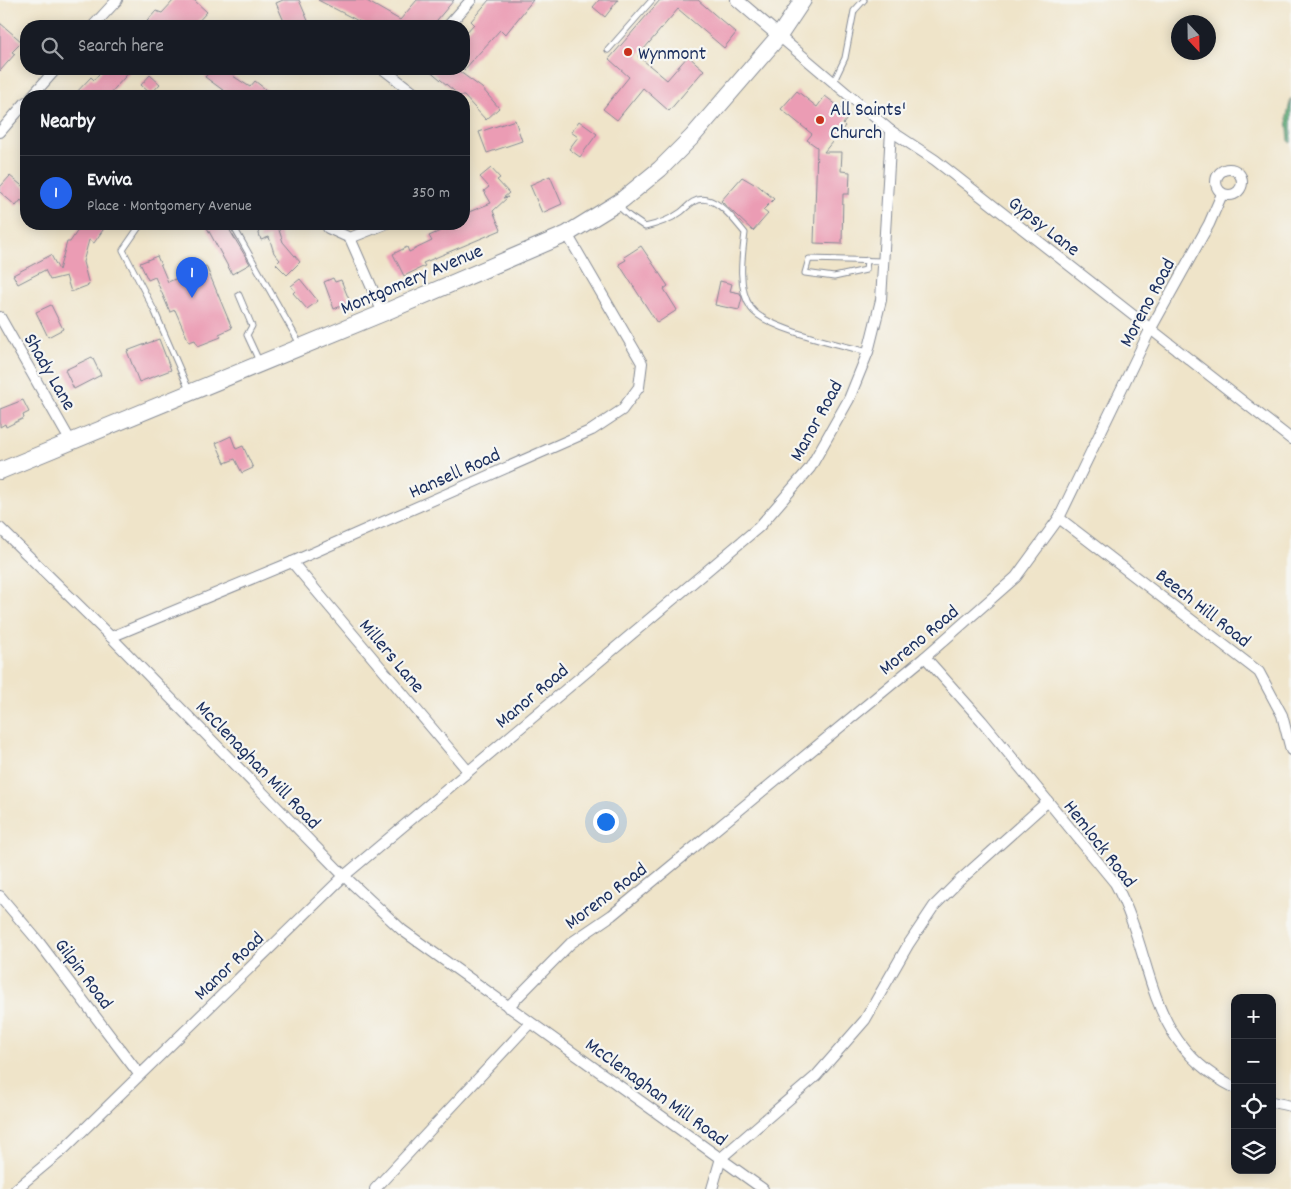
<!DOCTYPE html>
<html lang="en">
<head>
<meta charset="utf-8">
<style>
	:root { --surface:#171b24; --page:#242831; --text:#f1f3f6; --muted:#9ea1a6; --line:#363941; --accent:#2563eb }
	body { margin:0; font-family:Dekko,sans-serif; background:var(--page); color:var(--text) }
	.controls { position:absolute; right:15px; bottom:15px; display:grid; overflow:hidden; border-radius:10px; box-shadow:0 2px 12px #0003 }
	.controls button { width:45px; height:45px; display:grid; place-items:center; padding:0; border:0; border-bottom:1px solid var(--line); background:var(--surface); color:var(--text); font:25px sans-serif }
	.compass { position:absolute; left:1171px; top:15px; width:45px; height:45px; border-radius:50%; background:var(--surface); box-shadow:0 2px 12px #0003; rotate:158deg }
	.you { position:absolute; left:605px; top:821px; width:18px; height:18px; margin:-12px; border:4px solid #fff; border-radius:50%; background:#1a73e8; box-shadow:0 0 0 8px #1a73e833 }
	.badge { display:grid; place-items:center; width:32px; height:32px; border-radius:50%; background:var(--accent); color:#fff; font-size:16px; font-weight:700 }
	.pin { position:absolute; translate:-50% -41px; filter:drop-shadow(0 1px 2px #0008) }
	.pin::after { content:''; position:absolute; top:26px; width:18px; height:15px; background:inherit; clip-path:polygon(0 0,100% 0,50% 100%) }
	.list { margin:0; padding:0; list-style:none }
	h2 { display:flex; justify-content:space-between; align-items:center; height:65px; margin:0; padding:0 20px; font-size:21px }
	h2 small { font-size:16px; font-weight:400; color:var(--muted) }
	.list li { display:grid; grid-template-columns:32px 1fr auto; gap:15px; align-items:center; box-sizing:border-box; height:75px; padding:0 20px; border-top:1px solid var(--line) }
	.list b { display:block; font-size:19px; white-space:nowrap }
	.list p { margin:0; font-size:16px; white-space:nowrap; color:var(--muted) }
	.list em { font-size:16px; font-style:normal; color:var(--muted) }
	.icon { flex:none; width:28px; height:28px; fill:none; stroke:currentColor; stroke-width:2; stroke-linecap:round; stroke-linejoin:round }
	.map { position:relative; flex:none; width:1291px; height:1189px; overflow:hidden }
	.search { position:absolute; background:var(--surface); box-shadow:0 2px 12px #0003; left:20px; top:20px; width:450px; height:55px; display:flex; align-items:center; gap:12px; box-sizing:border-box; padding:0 18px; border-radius:20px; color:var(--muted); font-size:19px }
	.panel { position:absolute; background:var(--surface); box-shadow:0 2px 12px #0003; left:20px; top:90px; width:450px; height:140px; border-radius:20px }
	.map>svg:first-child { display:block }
	.forest { fill:#69b37b; stroke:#42716c }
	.building { fill:#eb9cb4 }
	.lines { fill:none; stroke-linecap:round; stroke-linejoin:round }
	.service-casing { stroke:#858a94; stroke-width:7 }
	.minor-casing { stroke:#858a94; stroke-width:12 }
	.tertiary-casing { stroke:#858a94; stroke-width:14 }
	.primary-casing { stroke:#858a94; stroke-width:18 }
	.service { stroke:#fff; stroke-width:5 }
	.minor { stroke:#fff; stroke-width:10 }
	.tertiary { stroke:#fff; stroke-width:12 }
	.primary { stroke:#fff; stroke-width:16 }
	.poi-dot { fill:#c8321e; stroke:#f6f6f2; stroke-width:2 }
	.labels { text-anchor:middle; stroke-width:4.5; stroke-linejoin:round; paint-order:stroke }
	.poi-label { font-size:20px; fill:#1b2f5e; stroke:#f6f6f2; text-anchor:start }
	.street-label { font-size:20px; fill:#1b2f5e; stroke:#f6f6f2 }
</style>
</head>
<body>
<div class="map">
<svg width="1291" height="1189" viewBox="0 0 1291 1189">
	<rect width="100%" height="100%" fill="#f6f6f2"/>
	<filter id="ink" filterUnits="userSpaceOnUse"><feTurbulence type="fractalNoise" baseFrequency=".02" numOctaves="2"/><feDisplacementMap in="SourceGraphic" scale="10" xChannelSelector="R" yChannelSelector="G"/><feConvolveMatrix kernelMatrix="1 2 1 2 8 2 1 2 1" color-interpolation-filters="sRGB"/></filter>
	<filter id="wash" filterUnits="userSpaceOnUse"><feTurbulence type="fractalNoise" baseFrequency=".0096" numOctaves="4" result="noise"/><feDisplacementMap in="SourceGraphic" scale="20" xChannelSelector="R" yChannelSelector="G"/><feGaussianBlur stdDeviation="1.12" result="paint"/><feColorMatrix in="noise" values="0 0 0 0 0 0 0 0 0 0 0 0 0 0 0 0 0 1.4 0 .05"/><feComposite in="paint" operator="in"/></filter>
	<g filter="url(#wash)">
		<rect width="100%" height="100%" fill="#efe4c9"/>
		<path class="forest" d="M 1291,98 L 1291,143 L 1289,142 L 1287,116 Z"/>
		<g id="blocks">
			<g class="building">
				<path d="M 174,0 L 194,0 L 207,12 L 194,26 L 153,26 L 147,21 L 156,11 L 162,13 Z"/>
				<path d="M 283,0 L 299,0 L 309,23 L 301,26 L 286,26 L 276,3 Z"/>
				<path d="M 318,0 L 365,0 L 400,20 L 417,0 L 454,0 L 432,26 L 368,26 Z"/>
				<path d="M 489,0 L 533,0 L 505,35 L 500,30 L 464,70 L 464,35 L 474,24 L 471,21 Z"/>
				<path d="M 599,0 L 618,0 L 605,17 L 593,7 Z"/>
				<path d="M 660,0 L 698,0 L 736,33 L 724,48 L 678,9 L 638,56 L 667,80 L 688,56 L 704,70 L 669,111 L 643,88 L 617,120 L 603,109 L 629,77 L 609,59 Z"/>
				<path d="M 0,23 L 22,42 L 12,52 L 15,54 L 0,71 Z"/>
				<path d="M 103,69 L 132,69 L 108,96 L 73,96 L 91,77 L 94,80 Z"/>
				<path d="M 212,69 L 239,69 L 233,76 L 250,87 L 255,81 L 274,96 L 231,96 L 205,77 Z"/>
				<path d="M 428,69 L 456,69 L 482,88 L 499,108 L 486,120 L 464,96 L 460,96 Z"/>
				<path d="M 150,75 L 160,84 L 151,94 L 141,85 Z"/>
				<path d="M 797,91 L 817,107 L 825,96 L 850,115 L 843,124 L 845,126 L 824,152 L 842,152 L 841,171 L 850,172 L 849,194 L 843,194 L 842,244 L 814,243 L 817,147 L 807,140 L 812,134 L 781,109 Z"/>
				<path d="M 515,120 L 522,141 L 487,153 L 479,132 Z"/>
				<path d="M 579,121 L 597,134 L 580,157 L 569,149 L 578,137 L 571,132 Z"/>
				<path d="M 491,168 L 500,178 L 497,180 L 509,193 L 503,198 L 508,197 L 493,211 L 501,230 L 423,263 L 425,266 L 404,276 L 393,254 L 407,247 L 409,252 L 432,241 L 429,236 L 456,224 L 464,224 L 464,214 L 491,203 L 484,191 L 489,187 L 480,177 Z"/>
				<path d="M 10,176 L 26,189 L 26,206 L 21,200 L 16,206 L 0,192 L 0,187 Z"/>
				<path d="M 550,176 L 562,204 L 542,213 L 530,185 Z"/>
				<path d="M 742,177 L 754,184 L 755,183 L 774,199 L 763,210 L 768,214 L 753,231 L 721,201 Z"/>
				<path d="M 82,224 L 107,224 L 94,243 L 89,240 L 83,262 L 89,285 L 71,292 L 66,276 L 50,280 L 45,270 L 18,284 L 13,275 L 51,255 L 59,270 L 67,242 L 70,242 Z"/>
				<path d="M 205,224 L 226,224 L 250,264 L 232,274 Z"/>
				<path d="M 256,224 L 277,224 L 283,242 L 300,262 L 287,275 L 276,264 L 280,260 L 274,253 L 269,237 L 261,240 Z"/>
				<path d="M 641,246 L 668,286 L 664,289 L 677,310 L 657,323 L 619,264 L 626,260 L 624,257 Z"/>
				<path d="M 157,256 L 168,282 L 206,266 L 232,328 L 219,334 L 221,337 L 198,346 L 195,340 L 189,342 L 175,310 L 170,312 L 155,277 L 148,280 L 140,263 Z"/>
				<path d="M 333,278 L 335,282 L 341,280 L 350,302 L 334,309 L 324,282 Z"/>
				<path d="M 300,279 L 318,301 L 307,309 L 293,293 L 295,291 L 291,286 Z"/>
				<path d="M 720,281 L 732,284 L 730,291 L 740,293 L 742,298 L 739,310 L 715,305 Z"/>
				<path d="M 51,305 L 63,329 L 48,337 L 36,312 Z"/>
				<path d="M 159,339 L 171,370 L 139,382 L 127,351 Z"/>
				<path d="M 92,357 L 101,375 L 74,389 L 65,370 Z"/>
				<path d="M 23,400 L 29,412 L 23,415 L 24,418 L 6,427 L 5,424 L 0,427 L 0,409 Z"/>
				<path d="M 231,436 L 236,449 L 243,446 L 253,468 L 242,473 L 235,459 L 225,463 L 216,443 Z"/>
			</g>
		</g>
	</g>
	<g filter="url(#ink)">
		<use href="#blocks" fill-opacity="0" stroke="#858a94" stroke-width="1"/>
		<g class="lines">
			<g class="service-casing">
				<g id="service">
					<path d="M 608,50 L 652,0"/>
					<path d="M 834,81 L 845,58 L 854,11 L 864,0"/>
					<path d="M 618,206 L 629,216 L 645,227 C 658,224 670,220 681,212 C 685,209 688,205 693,202 C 713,190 734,220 745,233 C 742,256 737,288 751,308 C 765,329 842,345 868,352"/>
					<path d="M 141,224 L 123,250 L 155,312 L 189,390"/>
					<path d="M 232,224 L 300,344"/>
					<path d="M 867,260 L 866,270 L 834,277 L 805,273 L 809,259 L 883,261"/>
					<path d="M 239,295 L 252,326 L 247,335 L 259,361"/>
				</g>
			</g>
			<g class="minor-casing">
				<g id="minor">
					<path d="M 93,26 L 117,0"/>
					<path d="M 448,26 L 471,0"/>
					<path d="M 779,36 L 891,131 L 935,160 L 1291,439"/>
					<path d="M 383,69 L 418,96"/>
					<path d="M 32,96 L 56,69"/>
					<path d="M 0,132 L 26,102"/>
					<circle cx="1229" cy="182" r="13"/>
					<path d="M 328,228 L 350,238"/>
					<path d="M 383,313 L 350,238 L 385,224"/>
					<path d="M 0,317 L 71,442"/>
					<path d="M 1059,518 L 1259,672 L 1282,715 L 1291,750"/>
					<path d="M 0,528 L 111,637 L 344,876 L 402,930 L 763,1189"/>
					<path d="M 292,562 L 468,771"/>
					<path d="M 111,637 L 292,562 L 592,430 L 622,410 L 639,387 L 642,363 L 567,234"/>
					<path d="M 925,657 L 982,721 L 1115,883 C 1157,961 1143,1042 1235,1088"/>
					<path d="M 0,896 L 38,941 L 139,1074"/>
					<path d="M 508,1007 L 571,943 L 612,915 L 925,657 L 1016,577 L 1059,518 L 1150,330 L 1209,224 L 1222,194"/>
					<path d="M 1272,1102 L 1291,1106"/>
					<path d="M 16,1189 L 64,1149 L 344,876 L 759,527 L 810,468 L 849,399 L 868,352 L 881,300 L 891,131"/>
					<path d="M 375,1189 L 530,1023"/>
					<path d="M 712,1189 L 721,1158 L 816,1076 L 865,1020 L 908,945 L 934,906 L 959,881 L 1047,802"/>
				</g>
			</g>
			<g class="tertiary-casing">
				<path id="tertiary" d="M 737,0 L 779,36"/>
			</g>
			<g class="primary-casing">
				<path id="primary" d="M 0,471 L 383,313 L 567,234 L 622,200 L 660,169 L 692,137 L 779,36 L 803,0"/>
			</g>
			<use href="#service" class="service"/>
			<use href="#minor" class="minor"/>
			<use href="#tertiary" class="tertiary"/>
			<use href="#primary" class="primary"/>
		</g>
	</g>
	<g class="poi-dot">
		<circle cx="628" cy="52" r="5"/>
		<circle cx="820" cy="120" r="5"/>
	</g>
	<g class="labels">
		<g class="poi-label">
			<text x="638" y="59">Wynmont</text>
			<text x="830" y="115">All Saints'<tspan x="830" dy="23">Church</tspan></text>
		</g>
		<g class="street-label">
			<text transform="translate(1045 225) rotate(38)" y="7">Gypsy Lane</text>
			<text transform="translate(411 278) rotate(-23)" y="7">Montgomery Avenue</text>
			<text transform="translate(1146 302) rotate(-62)" y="7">Moreno Road</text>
			<text transform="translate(51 371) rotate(60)" y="7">Shady Lane</text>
			<text transform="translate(815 420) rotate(-61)" y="7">Manor Road</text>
			<text transform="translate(454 472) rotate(-24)" y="7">Hansell Road</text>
			<text transform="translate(1204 607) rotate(38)" y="7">Beech Hill Road</text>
			<text transform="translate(918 639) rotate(-40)" y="7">Moreno Road</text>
			<text transform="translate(393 655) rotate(50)" y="7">Millers Lane</text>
			<text transform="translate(531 695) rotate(-40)" y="7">Manor Road</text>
			<text transform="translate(259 764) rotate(46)" y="7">McClenaghan Mill Road</text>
			<text transform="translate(1101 843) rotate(52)" y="7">Hemlock Road</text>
			<text transform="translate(605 895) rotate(-37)" y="7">Moreno Road</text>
			<text transform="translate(228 965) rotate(-44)" y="7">Manor Road</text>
			<text transform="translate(85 973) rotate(53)" y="7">Gilpin Road</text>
			<text transform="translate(657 1091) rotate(36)" y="7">McClenaghan Mill Road</text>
		</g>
	</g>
</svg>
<div class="controls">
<button>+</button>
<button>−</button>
<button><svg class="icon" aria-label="locate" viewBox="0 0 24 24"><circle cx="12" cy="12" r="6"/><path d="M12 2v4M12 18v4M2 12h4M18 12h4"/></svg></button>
<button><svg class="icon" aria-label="layers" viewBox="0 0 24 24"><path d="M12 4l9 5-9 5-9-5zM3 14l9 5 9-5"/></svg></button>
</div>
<svg class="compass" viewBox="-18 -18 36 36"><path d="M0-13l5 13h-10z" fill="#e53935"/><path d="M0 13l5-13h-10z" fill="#9ea1a6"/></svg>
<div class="you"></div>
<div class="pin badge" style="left:192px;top:298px">1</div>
<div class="search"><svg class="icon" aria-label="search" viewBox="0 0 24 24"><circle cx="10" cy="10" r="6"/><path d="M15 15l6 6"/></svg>Search here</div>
<section class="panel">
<h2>Nearby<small></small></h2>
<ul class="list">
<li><span class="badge">1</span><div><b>Evviva</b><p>Place · Montgomery Avenue</p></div><em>350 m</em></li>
</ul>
</section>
</div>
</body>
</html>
